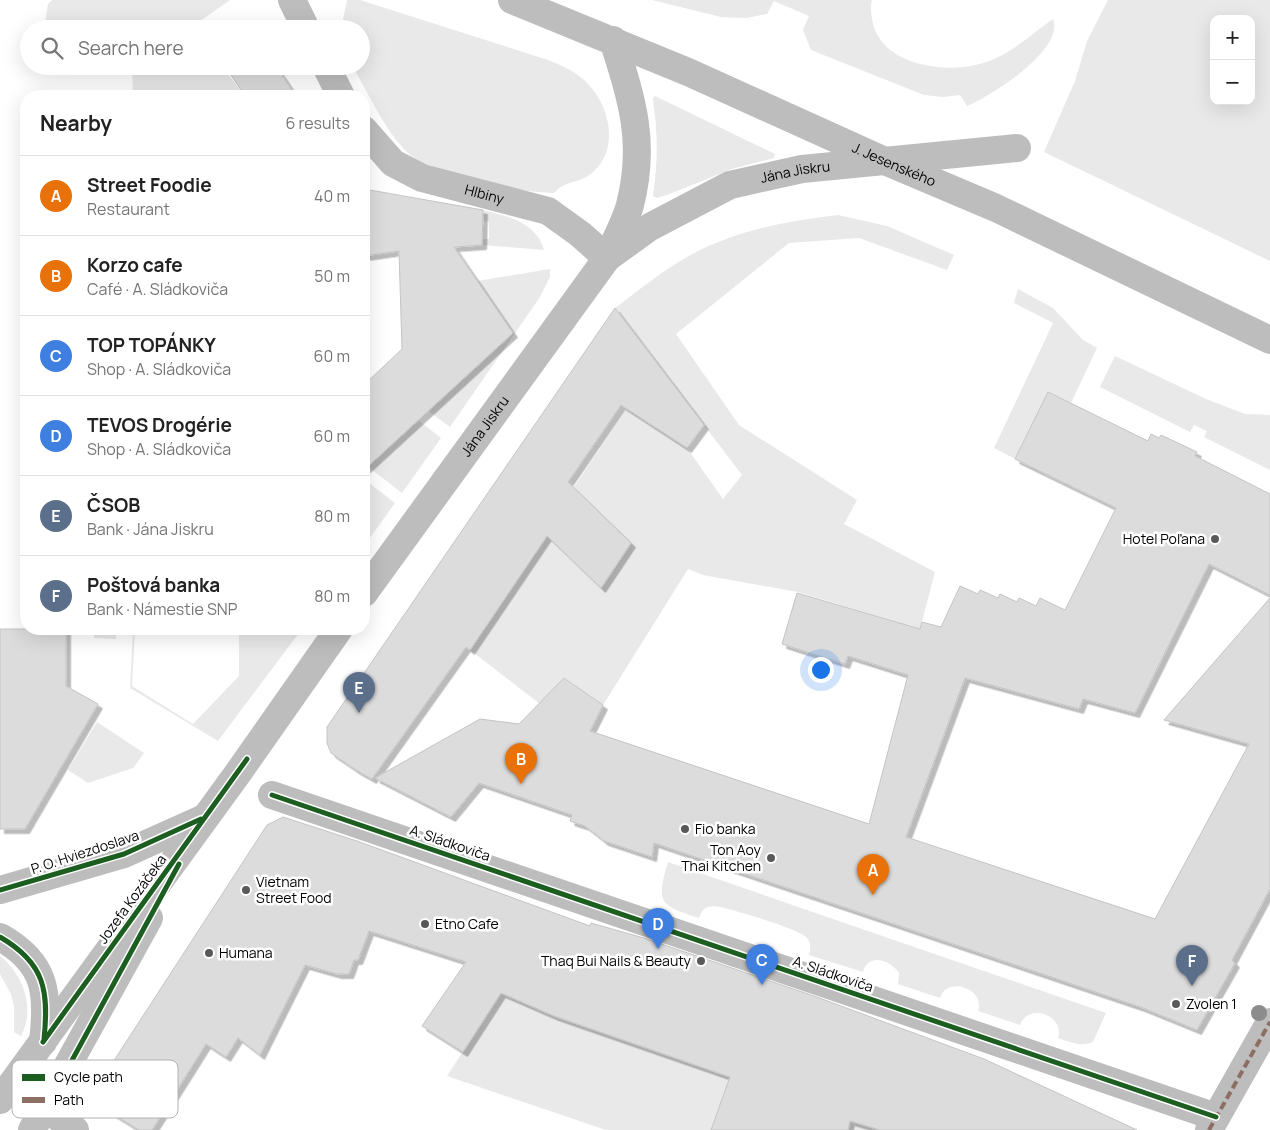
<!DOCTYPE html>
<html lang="en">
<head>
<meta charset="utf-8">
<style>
	:root { --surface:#fff; --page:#f6f6f6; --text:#222; --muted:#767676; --line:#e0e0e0; --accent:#7c3aed }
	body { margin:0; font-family:Manrope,sans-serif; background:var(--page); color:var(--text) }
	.controls { position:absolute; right:15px; top:15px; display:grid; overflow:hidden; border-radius:10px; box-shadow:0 5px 20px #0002 }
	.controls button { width:45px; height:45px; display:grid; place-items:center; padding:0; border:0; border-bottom:1px solid var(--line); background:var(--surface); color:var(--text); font:25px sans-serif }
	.you { position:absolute; left:820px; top:669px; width:18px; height:18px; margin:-12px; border:4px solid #fff; border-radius:50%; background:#1a73e8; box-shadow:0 0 0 8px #1a73e833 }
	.badge { display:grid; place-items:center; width:32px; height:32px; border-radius:50%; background:var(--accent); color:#fff; font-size:16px; font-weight:700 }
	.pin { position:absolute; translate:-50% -41px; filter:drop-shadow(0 1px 2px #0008) }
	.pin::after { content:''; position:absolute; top:26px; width:18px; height:15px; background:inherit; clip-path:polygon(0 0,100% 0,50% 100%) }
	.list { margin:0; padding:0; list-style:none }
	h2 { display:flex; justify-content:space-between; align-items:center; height:65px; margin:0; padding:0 20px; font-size:21px }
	h2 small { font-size:16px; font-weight:400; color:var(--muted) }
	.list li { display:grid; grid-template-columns:32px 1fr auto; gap:15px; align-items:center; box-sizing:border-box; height:80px; padding:0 20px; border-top:1px solid var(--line) }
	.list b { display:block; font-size:19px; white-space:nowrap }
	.list p { margin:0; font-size:16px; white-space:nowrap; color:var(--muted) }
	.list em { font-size:16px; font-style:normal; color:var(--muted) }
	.icon { flex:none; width:28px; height:28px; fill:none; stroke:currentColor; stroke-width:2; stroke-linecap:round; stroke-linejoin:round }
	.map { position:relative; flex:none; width:1270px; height:1130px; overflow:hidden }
	.search { position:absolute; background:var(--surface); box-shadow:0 5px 20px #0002; left:20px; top:20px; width:350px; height:55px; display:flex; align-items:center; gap:12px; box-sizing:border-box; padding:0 18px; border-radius:28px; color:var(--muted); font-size:19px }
	.panel { position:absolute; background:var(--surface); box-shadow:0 5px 20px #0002; left:20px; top:90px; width:350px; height:545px; border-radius:20px }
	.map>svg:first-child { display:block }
	.green { fill:#e9e9e9; fill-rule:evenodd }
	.building { fill:#dcdcdc; stroke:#c4c4c4; filter:url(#shadow) }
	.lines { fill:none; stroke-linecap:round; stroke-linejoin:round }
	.minor { stroke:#bdbdbd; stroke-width:28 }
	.quiet { stroke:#8d6e63; stroke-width:4; stroke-dasharray:8 4; stroke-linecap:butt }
	.cycleway-casing { stroke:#fff; stroke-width:8 }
	.cycleway { stroke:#1b5e20; stroke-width:5 }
	.tree { fill:#8c8c8c }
	.poi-dot { fill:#595959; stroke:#fff; stroke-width:2 }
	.labels { text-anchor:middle; stroke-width:5; stroke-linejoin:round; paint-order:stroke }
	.street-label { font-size:14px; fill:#000; stroke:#fff }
	.poi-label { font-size:14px; fill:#000; stroke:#fff; text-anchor:start }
	.key { fill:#fff; stroke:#b2b2b2; stroke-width:1 }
	.key-label { font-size:14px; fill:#000 }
</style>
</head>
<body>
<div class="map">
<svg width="1270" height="1130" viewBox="0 0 1270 1130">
	<defs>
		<filter id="shadow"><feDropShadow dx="4.5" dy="4.5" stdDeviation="0" flood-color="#0004"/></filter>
	</defs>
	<rect width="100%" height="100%" fill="#fff"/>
	<g class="green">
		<path d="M 52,0 L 230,0 L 199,22 L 203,29 L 44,29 L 48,4 Z"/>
		<path d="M 347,0 L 360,0 L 548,60 C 563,66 577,72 588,84 C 610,107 619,148 594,171 C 580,185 568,178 554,193 C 518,192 435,178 408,153 C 384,130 370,95 352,66 L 361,66 L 361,29 L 341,29 Z"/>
		<path d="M 652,0 L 872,0 C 870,6 871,12 872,19 C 879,67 951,76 989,61 C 1012,53 1033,33 1053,19 C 1065,50 991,96 967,106 L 960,95 L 943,97 L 924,95 L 811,50 L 803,30 L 809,16 L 774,1 L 767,14 L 747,18 L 721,17 Z"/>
		<path d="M 1108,0 L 1270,0 L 1270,261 L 1044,152 L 1075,81 L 1087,41 ZM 1214,19 L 1251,19 L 1251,101 L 1214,101 Z"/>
		<path d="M 132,66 L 222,66 L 243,94 L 248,91 L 252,96 L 133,96 Z"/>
		<path d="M 655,96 L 775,154 L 774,158 L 732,169 L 667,195 L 657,198 L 653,196 C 656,174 658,151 656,129 C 656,118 653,108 653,98 Z"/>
		<path d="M 483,210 C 509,217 536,222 544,250 L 482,245 L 481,239 L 489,239 L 489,222 L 482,221 Z"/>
		<path d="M 838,215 L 887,226 L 954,255 L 947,270 L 859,238 L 789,243 L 676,334 L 739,425 L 857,500 L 844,524 L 935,572 L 920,629 L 798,592 L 703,575 L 688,569 L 603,705 L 565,678 L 540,704 L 470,650 L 547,536 L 579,493 L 574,487 L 627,409 L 687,448 L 723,499 L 742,475 L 615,308 C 638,291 662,271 687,257 C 733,231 786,221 838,215 Z"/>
		<path d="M 550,269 L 550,277 L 540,297 L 450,427 L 427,410 L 477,281 Z"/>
		<path d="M 1018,289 L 1053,308 L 1083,340 L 1097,348 L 1071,403 L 1048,392 L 1015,459 L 994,448 L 1053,323 L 1014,303 Z"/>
		<path d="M 1115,356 L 1206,399 L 1245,414 L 1270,415 L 1270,470 L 1204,437 L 1207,431 L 1194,425 L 1190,432 L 1100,387 Z"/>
		<path d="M 417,419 L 441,438 L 402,493 L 367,466 Z"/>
		<path d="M 364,479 L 395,503 L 364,546 Z"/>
		<path d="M 94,629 L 116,629 L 116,639 L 94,638 Z"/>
		<path d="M 133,629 L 135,629 L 132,686 L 193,724 L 239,676 L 239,629 L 302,629 L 218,741 L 130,688 Z"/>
		<path d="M 97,722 L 144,753 L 133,768 L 88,783 L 68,770 Z"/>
		<path d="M 668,862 L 1106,1013 L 1093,1042 C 1081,1047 1070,1042 1058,1038 C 1065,1015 1028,1002 1020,1025 L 978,1011 C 986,989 947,975 940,998 L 898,984 L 899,973 C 891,960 868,952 863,972 L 809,955 C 811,948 811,942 806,937 C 794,927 739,912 721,907 C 709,905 703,906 699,918 C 659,905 656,903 668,862 Z"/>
		<path d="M 0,956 C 23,974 36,1008 21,1036 L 14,1032 L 14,1006 L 11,994 L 0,974 Z"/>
		<path d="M 501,993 L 554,1016 L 880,1130 L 730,1130 L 713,1124 L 711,1130 L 606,1130 L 447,1076 Z"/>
	</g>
	<g class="building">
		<path d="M 225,66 L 276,66 L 296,96 L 245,96 Z"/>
		<path d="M 364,189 L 483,210 L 482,245 L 454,247 L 513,333 L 364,470 L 364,385 L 402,349 L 399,251 L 364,256 Z"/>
		<path d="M 615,308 L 704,425 L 687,448 L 621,405 L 568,482 L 631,543 L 601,588 L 547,536 L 470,650 L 466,647 L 372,779 L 356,770 L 331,753 L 327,743 L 327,727 Z"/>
		<path d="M 1048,392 L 1148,441 L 1151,434 L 1159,438 L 1161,435 L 1197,452 L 1195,456 L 1270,494 L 1270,595 L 1209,564 L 1135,713 L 1083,699 L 1079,709 L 965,678 L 906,837 L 1155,919 L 1249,744 L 1164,720 L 1270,598 L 1270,889 L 1232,960 L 1235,963 L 1197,1030 L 1143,1008 L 654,843 L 652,857 L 604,841 L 585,826 L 570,821 L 572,815 L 479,783 L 451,817 L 375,778 L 480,719 L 519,724 L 564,678 L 603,705 L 590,731 L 869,824 L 908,675 L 848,656 L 845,664 L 782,644 L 797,593 L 920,629 L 922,622 L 941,627 L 960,586 L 978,594 L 980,590 L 998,598 L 1000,594 L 1017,602 L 1019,598 L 1036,606 L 1040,598 L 1065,610 L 1116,508 L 1015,459 Z"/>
		<path d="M 0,629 L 66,629 L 66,686 L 98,704 L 25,829 L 0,829 Z"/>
		<path d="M 283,817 L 357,841 L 590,926 L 591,923 L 644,938 L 814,996 L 984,1059 L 1137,1130 L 880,1130 L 850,1121 L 848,1130 L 711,1130 L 730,1077 L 554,1016 L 501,993 L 463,1052 L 422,1026 L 466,962 L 369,931 L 358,960 L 354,960 L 349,974 L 337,974 L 305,965 L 260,1055 L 238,1038 L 226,1057 L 206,1044 L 152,1130 L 139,1130 L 89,1099 L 267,825 Z"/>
	</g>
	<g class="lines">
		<g class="minor">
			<path d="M 292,0 L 306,29"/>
			<path id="s1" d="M 512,0 L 688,72 L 885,161 L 996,208 L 1270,340"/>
			<path d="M 326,66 L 341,96"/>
			<path id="s2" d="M 364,130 L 393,163 L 422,178 L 548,211 L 580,234 L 607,258"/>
			<path id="s3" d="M 607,258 L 650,227 L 730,185 L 802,169 L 1017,148"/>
			<path id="s4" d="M 364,593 L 607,258 C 615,241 625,223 630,205 C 646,142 632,100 613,40"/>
			<path d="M 272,795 L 1216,1117"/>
			<path d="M 0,890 L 124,854 L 202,819"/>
			<path d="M 0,937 C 46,963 49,992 43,1042"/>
			<path d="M 0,1100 L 238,773 L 339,629"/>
			<path d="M 46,1108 L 75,1130"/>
			<path d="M 32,1130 L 149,918"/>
			<path d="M 1209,1130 L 1270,1022"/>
		</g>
		<path class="quiet" d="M 1209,1130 L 1270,1022"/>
		<g class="cycleway-casing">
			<g id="cycleway">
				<path d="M 272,795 L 1216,1117"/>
				<path d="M 0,890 L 124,854 L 201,819"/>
				<path d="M 0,937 C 45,963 49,991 44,1039"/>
				<path d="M 43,1042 L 247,759"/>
				<path d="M 46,1108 L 179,864"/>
			</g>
		</g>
		<use href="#cycleway" class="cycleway"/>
	</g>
	<circle class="tree" cx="1259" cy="1013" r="8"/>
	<g class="poi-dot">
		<circle cx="1215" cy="539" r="5"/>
		<circle cx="685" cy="829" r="5"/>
		<circle cx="771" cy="858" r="5"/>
		<circle cx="246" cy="890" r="5"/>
		<circle cx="425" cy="924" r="5"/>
		<circle cx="209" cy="953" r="5"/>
		<circle cx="701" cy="961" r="5"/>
		<circle cx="1176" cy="1004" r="5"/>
	</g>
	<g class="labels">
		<g class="street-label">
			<text dy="5" stroke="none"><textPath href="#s1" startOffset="416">J. Jesenského</textPath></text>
			<text dy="5" stroke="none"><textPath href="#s3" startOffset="210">Jána Jiskru</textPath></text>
			<text dy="5" stroke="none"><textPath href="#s2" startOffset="141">Hlbiny</textPath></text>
			<text dy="5" stroke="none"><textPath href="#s4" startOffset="206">Jána Jiskru</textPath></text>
			<text transform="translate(450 843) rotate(19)" y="5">A. Sládkoviča</text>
			<text transform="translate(85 852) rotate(-18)" y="5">P. O. Hviezdoslava</text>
			<text transform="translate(132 899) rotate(-54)" y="5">Jozefa Kozáčeka</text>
			<text transform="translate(833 974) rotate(19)" y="5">A. Sládkoviča</text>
		</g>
		<g class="poi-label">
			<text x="1205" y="544" text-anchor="end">Hotel Poľana</text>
			<text x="695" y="834">Fio banka</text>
			<text x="761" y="855" text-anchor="end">Ton Aoy<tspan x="761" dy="16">Thai Kitchen</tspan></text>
			<text x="256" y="887">Vietnam<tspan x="256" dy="16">Street Food</tspan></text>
			<text x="435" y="929">Etno Cafe</text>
			<text x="219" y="958">Humana</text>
			<text x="691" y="966" text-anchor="end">Thaq Bui Nails &amp; Beauty</text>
			<text x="1186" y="1009">Zvolen 1</text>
		</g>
	</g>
	<rect x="12" y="1060" width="166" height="58" rx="8" class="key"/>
	<rect x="22" y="1074" width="23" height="7" fill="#1b5e20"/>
	<rect x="22" y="1097" width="23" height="6" fill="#8d6e63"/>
	<g class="key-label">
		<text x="54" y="1082">Cycle path</text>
		<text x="54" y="1105">Path</text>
	</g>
</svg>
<div class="controls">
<button>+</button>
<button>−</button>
</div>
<div class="you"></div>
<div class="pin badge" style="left:873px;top:895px;background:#e8710a">A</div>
<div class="pin badge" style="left:521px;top:784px;background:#e8710a">B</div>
<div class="pin badge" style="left:762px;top:985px;background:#3f7fe0">C</div>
<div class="pin badge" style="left:658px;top:949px;background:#3f7fe0">D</div>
<div class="pin badge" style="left:359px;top:713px;background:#5c6f8a">E</div>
<div class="pin badge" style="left:1192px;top:986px;background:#5c6f8a">F</div>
<div class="search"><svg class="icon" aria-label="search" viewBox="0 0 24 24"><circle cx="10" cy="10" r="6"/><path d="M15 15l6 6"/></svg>Search here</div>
<section class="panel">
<h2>Nearby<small>6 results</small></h2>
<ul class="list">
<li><span class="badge" style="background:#e8710a">A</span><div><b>Street Foodie</b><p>Restaurant</p></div><em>40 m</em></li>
<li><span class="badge" style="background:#e8710a">B</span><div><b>Korzo cafe</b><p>Café · A. Sládkoviča</p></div><em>50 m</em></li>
<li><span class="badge" style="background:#3f7fe0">C</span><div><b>TOP TOPÁNKY</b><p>Shop · A. Sládkoviča</p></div><em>60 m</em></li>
<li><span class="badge" style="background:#3f7fe0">D</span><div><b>TEVOS Drogérie</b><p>Shop · A. Sládkoviča</p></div><em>60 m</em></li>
<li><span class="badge" style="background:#5c6f8a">E</span><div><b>ČSOB</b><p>Bank · Jána Jiskru</p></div><em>80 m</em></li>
<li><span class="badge" style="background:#5c6f8a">F</span><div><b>Poštová banka</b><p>Bank · Námestie SNP</p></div><em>80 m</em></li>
</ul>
</section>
</div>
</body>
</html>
